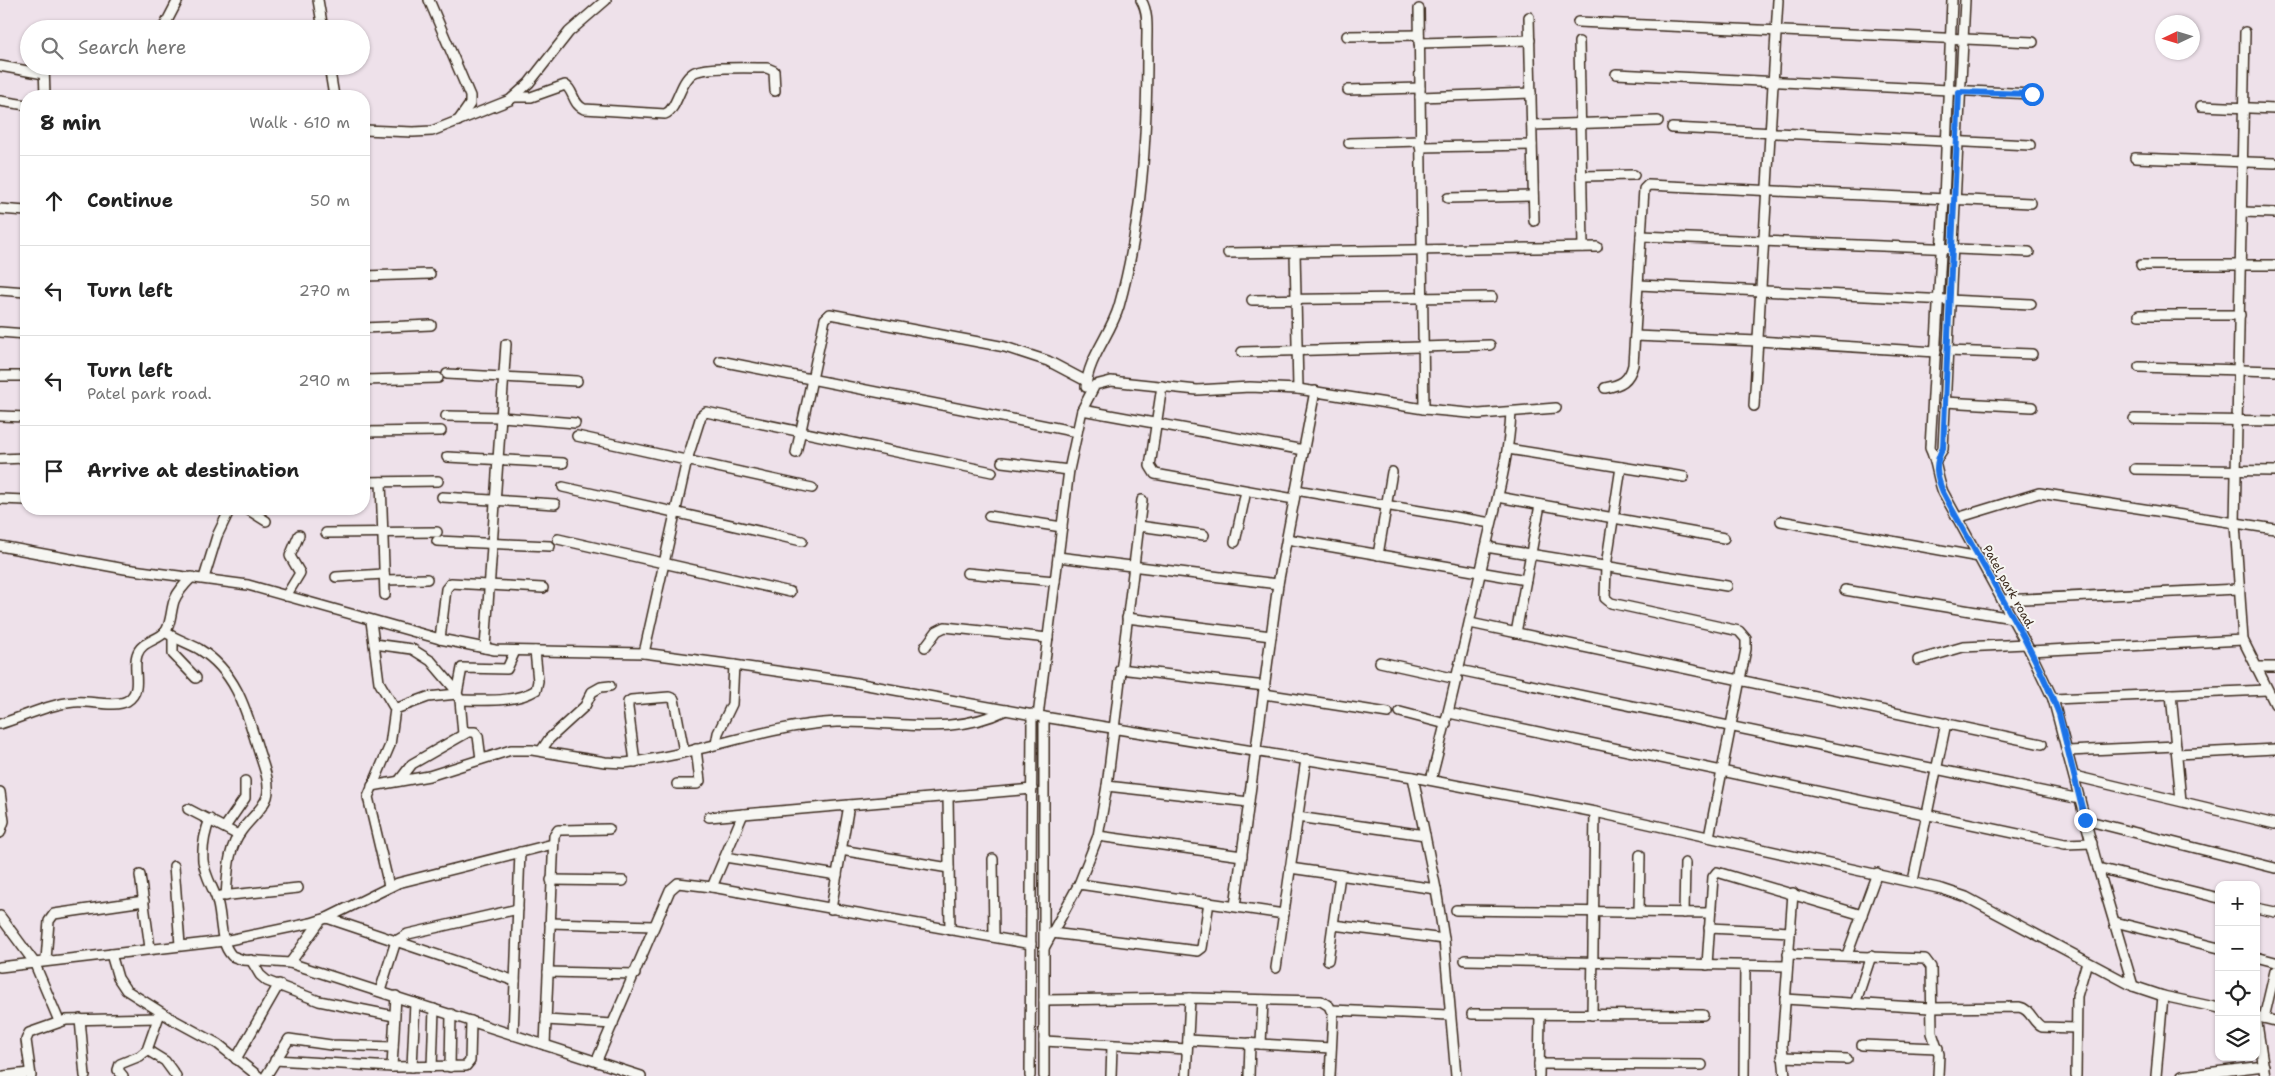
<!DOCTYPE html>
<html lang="en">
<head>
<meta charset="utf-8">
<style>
	:root { --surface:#fff; --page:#f6f6f6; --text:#222; --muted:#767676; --line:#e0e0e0 }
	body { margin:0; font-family:"Shantell Sans",sans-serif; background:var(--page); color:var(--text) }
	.controls { position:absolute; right:15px; bottom:15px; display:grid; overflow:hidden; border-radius:10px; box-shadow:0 1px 4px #0004 }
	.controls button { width:45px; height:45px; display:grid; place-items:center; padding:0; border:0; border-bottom:1px solid var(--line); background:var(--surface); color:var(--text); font:25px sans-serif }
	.compass { position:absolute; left:2155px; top:15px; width:45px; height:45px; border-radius:50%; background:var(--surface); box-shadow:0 1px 4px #0004; rotate:266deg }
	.stop { position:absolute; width:15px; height:15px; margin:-11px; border:4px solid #1a73e8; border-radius:50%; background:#fff }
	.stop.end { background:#1a73e8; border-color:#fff; box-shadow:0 1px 5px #0008 }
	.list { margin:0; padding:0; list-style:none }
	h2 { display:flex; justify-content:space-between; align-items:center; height:65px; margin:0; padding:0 20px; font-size:21px }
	h2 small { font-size:16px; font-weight:400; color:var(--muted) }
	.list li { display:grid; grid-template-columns:32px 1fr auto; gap:15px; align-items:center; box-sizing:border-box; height:90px; padding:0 20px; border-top:1px solid var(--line) }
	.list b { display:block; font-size:19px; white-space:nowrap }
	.list p { margin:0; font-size:16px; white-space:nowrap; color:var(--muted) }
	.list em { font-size:16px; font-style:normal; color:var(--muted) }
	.icon { flex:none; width:28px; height:28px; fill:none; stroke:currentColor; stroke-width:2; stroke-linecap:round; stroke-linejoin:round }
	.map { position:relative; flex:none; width:2275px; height:1076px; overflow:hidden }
	.search { position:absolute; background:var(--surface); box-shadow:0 1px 4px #0004; left:20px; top:20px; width:350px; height:55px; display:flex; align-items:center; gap:12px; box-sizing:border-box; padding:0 18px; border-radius:28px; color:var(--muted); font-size:19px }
	.panel { position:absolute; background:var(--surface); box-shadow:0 1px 4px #0004; left:20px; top:90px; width:350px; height:425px; border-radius:20px }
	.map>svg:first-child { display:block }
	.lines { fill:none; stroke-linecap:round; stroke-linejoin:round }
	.street-casing { stroke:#3b2a1e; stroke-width:12 }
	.street { stroke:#f6f6f2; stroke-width:9 }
	.route { stroke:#1a73e8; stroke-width:6 }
	.labels { text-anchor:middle; stroke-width:4; stroke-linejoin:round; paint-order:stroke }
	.street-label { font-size:12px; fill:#3b2a1e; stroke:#f6f6f2 }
</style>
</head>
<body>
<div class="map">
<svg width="2275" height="1076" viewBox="0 0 2275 1076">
	<rect width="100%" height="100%" fill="#eee1ea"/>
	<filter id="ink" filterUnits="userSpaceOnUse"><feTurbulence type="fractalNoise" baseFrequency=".02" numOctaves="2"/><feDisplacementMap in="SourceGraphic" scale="10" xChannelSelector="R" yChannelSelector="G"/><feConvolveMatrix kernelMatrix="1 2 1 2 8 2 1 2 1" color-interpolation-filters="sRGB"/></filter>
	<g filter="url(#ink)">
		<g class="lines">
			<g class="street-casing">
				<g id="street">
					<path d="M 318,0 L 323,29"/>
					<path d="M 429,0 L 470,96 L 470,104 L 458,121"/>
					<path d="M 1952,0 L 1944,200 L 1930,448 C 1937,462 1937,477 1943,492 L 2030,651 L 2053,699 L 2098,868 L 2133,986"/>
					<path d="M 1419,9 L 1424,409"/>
					<path d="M 1529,17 L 1534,221"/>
					<path d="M 1578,22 L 2033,42"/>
					<path d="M 161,29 L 165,25 L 178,0"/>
					<path d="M 2245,32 L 2235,524 L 2243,640 L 2275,704"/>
					<path d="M 1347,36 L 1419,35"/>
					<path d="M 1579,42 L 1583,247"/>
					<path d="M 1419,43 L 1530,40"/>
					<path d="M 0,66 L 44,74"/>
					<path d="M 44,66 L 45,96"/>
					<path d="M 329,66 L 334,96"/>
					<path d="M 1616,74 L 2032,94"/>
					<path d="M 1348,90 L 1420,88"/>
					<path d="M 514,97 L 531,97 L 565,85 C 574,90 572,104 584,109 L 665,114 C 678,109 679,82 693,73 C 704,66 751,68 767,68 L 774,71 L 775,91"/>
					<path d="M 1420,97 L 1531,93"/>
					<path d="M 0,101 L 26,105"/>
					<path d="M 2201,106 L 2275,109"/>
					<path d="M 1532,125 L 1658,121"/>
					<path d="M 1672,128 L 2030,145"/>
					<path d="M 364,130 L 413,132 L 432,131 L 510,100 L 529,83 L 569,32 L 606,0"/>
					<path d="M 1349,143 L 1420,141"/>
					<path d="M 1420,147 L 1532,145"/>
					<path d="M 2135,158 L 2275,163"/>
					<path d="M 1582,176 L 1634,175"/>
					<path d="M 1448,198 L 1533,196"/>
					<path d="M 0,209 L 26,211"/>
					<path d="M 2242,212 L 2275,213"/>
					<path d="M 1641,236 L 2029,252"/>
					<path d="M 1295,252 L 1298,389"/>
					<path d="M 1228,253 L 1597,247"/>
					<path d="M 2141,265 L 2275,265"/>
					<path d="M 364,276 L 430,274"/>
					<path d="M 1639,285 L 2031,304"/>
					<path d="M 0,290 L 26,292"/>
					<path d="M 1252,300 L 1492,297"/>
					<path d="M 2139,315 L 2240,315"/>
					<path d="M 364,328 L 431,325"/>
					<path d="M 0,332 L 26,334"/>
					<path d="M 1635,336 L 1758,341 L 1936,352"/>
					<path d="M 1947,351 L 2032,354"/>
					<path d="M 1242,352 L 1490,345"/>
					<path d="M 720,361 L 1077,432"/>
					<path d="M 2139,367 L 2275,371"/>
					<path d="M 447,374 L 577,381"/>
					<path d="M 0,376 L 26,376"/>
					<path d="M 364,380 L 438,378"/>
					<path d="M 1162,386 L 1150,466 L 1155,474 L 1294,499"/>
					<path d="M 1086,387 C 1088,358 1111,334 1119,306 C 1142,224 1147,137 1147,52 C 1146,36 1150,14 1141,0"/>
					<path d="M 1605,388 C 1621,385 1629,381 1633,365 L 1644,189 L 1648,185 L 2031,203"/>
					<path d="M 1945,402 L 2032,407"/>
					<path d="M 1754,406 L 1778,0"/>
					<path d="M 1082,410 L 1304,450"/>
					<path d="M 0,416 L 26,417"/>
					<path d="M 446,416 L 501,417 L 575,423"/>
					<path d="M 2134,419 L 2275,421"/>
					<path d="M 364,432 L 441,431"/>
					<path d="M 577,436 L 812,488"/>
					<path d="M 1508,449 L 1684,477"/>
					<path d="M 796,453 L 825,319 L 830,314 L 1005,347 L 1048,361 L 1086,381"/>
					<path d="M 447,457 L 563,463"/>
					<path d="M 0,459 L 26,458"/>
					<path d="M 1936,460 L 1943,449 L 1965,0"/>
					<path d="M 1002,462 L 1069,470"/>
					<path d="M 1621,467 L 1606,566 L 1605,598 L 1611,603 L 1739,631 L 1746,639 L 1746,649 L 1709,837"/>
					<path d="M 2135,469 L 2275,471"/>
					<path d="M 364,482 L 438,481"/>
					<path d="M 381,482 L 385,595"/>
					<path d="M 563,487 L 802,541"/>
					<path d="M 1296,490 L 1491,523"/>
					<path d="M 442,497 L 555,504"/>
					<path d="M 1498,497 L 1724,538"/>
					<path d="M 0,499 L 26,500"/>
					<path d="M 247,509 L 266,521"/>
					<path d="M 989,516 L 1062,527"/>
					<path d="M 1957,518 L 2039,493 L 2275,529"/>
					<path d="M 1781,521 L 1979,557"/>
					<path d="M 1139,526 L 1204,535"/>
					<path d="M 326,533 L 437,532"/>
					<path d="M 558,539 L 790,592"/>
					<path d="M 1287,539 L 1526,580"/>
					<path d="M 437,541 L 550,546"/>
					<path d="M 1235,542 L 1246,491"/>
					<path d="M 0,546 L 125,569 L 248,585 L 440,639 L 495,650 L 644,653 L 734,665 L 845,681 L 1044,717 L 1413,777 L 1595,812 L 1942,889 L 1966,897 L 2133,986 L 2163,996 L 2219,1008"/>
					<path d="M 1486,547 L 1727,586"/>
					<path d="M 1378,555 L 1392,472"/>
					<path d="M 1058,557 L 1278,584"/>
					<path d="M 967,573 L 1055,581"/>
					<path d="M 336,577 L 384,574"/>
					<path d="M 204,578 L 217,536 L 230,509"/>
					<path d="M 385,580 L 427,579"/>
					<path d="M 1845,590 L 2012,618"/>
					<path d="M 286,596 L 300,573 L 290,556 L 299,535"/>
					<path d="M 2002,600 L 2238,589"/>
					<path d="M 1127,618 L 1271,636"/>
					<path d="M 371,621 L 379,682 L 395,709 L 390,745 L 368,797 L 389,886"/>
					<path d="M 1470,623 L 2042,744"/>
					<path d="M 165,632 C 176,639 188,643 199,649 C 237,672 247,713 259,752 C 263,765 271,783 267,797 C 263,809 249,820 242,830 C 227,849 228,873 226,896"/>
					<path d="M 1516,633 L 1540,505"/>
					<path d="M 173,638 L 173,654 L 196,678"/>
					<path d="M 440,639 L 446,589 L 451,583 L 543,588"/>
					<path d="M 374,644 L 412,649 L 431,661 L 454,688 L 460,700 L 463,734"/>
					<path d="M 925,647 L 937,631 L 945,627 L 1048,638"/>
					<path d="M 485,648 L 506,344"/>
					<path d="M 2030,651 L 2243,640"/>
					<path d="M 644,653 L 687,460 L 701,416 L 706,412 L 992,472"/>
					<path d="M 1918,660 L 1963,647 L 2026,644"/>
					<path d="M 1380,662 L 1457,679"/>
					<path d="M 2255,667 L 2275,667"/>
					<path d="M 1120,669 L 1265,686"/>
					<path d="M 1459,670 L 2080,799"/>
					<path d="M 1264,694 L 1388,713"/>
					<path d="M 2171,694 L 2181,801"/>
					<path d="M 2053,699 L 2267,690"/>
					<path d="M 460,700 C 484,700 515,703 536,690 L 538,681 L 535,651"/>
					<path d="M 395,709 L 428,697 L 457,694 L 462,668 L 507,669 L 515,651"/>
					<path d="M 1400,712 L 1446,724"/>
					<path d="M 1449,713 L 2065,844 L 2092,843"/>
					<path d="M 1038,716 L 1069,470 L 1082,410 L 1095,385 L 1111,381 L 1197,390 L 1250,387 L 1298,389 L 1424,409 L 1479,414 L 1556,408"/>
					<path d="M 0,724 C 23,717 49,704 74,702 C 88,700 115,708 127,701 C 144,691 132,670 137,655 C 141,641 158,641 166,631 C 171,623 171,610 174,601 C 178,591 185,584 192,577"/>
					<path d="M 716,744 L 718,733 L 732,704 L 734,665"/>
					<path d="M 541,751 L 549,739 L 585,706 L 592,692 L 601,687 L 610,686"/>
					<path d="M 2068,751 L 2176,746"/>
					<path d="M 2177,754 L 2275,749"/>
					<path d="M 635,762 L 628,708 L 628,702 L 631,700 L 669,697 L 674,699 L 684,752"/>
					<path d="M 2074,776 L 2275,824"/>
					<path d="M 1413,777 L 1436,889 L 1444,939 L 1456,1076"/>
					<path d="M 1431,780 C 1451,703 1469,625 1486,547 C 1496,502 1509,458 1511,412"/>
					<path d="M 399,781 L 412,764 L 468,732 L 475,732 L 478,736 L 481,759"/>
					<path d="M 677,784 L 697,784 L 700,781 L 696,749"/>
					<path d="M 372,786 L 429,776 L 511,750 L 532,750 L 605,762 L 624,763 C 696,756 764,725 837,722 C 897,720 949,738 1006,710"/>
					<path d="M 1107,786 L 1249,802"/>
					<path d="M 0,792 L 4,821 L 0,833"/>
					<path d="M 948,796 L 950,930"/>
					<path d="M 188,809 L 238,835"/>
					<path d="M 709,817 L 1032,789"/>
					<path d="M 1297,817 L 1425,835"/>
					<path d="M 210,819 C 205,832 202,847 203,861 C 205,875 211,884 216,897 C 223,916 218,941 232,956 L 243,960 L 290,963 L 641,1076"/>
					<path d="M 2085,820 L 2275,868"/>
					<path d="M 225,827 L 245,798 L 245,781"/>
					<path d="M 1098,836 L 1242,856"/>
					<path d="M 841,850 L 949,868"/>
					<path d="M 725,857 L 837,875"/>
					<path d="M 993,859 L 994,937"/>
					<path d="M 174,866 L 180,945"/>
					<path d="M 1290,868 L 1436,889"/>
					<path d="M 2098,868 L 2219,898"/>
					<path d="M 140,875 L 150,948"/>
					<path d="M 551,880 L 623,881"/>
					<path d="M 1913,881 L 1946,723"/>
					<path d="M 1079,884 L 1284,914"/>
					<path d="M 712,887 L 743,814"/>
					<path d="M 221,896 L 298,888"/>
					<path d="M 1235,906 L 1278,584 L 1315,391"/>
					<path d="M 2256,908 L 2275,912"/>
					<path d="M 831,909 L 849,805"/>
					<path d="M 1456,910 L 1710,913"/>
					<path d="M 1639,912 L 1640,855"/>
					<path d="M 1684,913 L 1685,863"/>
					<path d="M 0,916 L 34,962 L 59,1021"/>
					<path d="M 327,918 L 515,981"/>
					<path d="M 2115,922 L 2219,948"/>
					<path d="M 550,923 L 654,926"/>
					<path d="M 1333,925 L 1444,939"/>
					<path d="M 1709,928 L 1790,932"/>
					<path d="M 1052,933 L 1198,951 L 1202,948 L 1209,902"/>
					<path d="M 1044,948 L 1079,884 L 1098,836 L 1107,786 L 1142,500"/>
					<path d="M 111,954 L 118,978 L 126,990 L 172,1019 L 218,1044 L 258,1076"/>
					<path d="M 1788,954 L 1925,959 L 1931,967 L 1932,1033 L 1939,1054 L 1938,1076"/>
					<path d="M 1847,955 L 1877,873"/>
					<path d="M 2256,957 L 2275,962"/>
					<path d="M 46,960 L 49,921 L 54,914 L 144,901"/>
					<path d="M 251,960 L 260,975 L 267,981 L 319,1001 L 394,1016"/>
					<path d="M 1328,960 L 1340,875"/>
					<path d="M 1465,960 L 1787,966"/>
					<path d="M 290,963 L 321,920"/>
					<path d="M 1707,965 L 1713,877 L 1717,872 L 1862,915"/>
					<path d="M 0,967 L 224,941 L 311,923 L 327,918 L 398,883 L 553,844"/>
					<path d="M 1276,968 L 1306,759"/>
					<path d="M 548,972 L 635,974"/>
					<path d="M 380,991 L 396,941 L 408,934 L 518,909"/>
					<path d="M 1785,999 L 1930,1008 L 2019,1007 C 2031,1009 2032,1022 2042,1027 L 2076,1028"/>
					<path d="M 1044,1000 L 1190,998 L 1321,1001 L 1329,1006 L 1333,1015 L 1330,1076"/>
					<path d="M 1855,1004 L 1871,956"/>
					<path d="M 1332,1010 L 1449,1015"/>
					<path d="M 1472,1014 L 1703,1015"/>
					<path d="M 1592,1015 L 1595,812"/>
					<path d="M 2256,1017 L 2265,1076"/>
					<path d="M 2259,1017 L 2275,1021"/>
					<path d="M 2264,1018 L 2275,971"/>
					<path d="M 80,1019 L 85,1076"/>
					<path d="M 546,1020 L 613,1024"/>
					<path d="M 513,1035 L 520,852"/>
					<path d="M 1188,1040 L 1331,1048"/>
					<path d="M 1044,1041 L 1187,1049"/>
					<path d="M 1261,1044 L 1263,1000"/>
					<path d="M 545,1045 L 554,836 L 558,830 L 562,830 L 609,829"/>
					<path d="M 1862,1045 L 1938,1048"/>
					<path d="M 147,1050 L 165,1061 L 176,1076"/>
					<path d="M 1782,1057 L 1847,1059"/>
					<path d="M 236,1059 L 279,984"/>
					<path d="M 275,1060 L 392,1067 L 466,1066 L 470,1061 L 471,1021"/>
					<path d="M 597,1060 L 670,890 L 678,883 L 712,887 L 1031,944"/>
					<path d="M 1539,1064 L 1702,1065"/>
					<path d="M 392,1067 L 396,996"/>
					<path d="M 412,1067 L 415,1003"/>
					<path d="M 432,1067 L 434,1009"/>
					<path d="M 450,1067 L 451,1014"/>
					<path d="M 4,1076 L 29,1073"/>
					<path d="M 31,1076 L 26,1040 L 29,1033 L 66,1020 L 158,1018"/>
					<path d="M 123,1076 L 118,1070 L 120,1064 L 140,1056 L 147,1050 L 160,1013"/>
					<path d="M 266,1076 L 289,1039 L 331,1045 L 393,1047"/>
					<path d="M 1030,1076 L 1032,714"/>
					<path d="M 1044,1076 L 1044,717"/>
					<path d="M 1111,1076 L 1112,1046"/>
					<path d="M 1186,1076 L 1190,998"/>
					<path d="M 1249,1076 L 1250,1043"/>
					<path d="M 1539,1076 L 1540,1015"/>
					<path d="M 1744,1076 L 1745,966"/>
					<path d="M 1785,1076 L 1782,1045 L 1793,893"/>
					<path d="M 2076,1076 L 2077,996 L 2087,962"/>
					<path d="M 2156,1076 L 2163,996"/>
					<path d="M 2182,1076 L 2264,1066"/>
				</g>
			</g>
			<use href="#street" class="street"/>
		</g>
	</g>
	<g class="lines" filter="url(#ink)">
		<path class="route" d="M 2032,94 L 1959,92 L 1943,448 C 1934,464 1936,475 1943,492 C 1981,566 2029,636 2059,714 L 2085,820"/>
	</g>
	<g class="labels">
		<g class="street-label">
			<text transform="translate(2009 587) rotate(61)" y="4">Patel park road.</text>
		</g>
	</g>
</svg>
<div class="controls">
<button>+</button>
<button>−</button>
<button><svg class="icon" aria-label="locate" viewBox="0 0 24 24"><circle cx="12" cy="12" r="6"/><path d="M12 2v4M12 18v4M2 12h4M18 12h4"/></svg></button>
<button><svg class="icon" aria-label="layers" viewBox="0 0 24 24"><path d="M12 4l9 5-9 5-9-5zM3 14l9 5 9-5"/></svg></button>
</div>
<svg class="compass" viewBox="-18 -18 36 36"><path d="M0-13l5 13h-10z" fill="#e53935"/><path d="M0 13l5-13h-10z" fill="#767676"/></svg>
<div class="stop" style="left:2032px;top:94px"></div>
<div class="stop end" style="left:2085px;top:820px"></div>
<div class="search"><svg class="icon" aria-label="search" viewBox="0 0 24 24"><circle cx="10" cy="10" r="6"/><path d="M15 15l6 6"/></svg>Search here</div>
<section class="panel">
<h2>8 min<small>Walk · 610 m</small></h2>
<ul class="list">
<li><svg class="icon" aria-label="ahead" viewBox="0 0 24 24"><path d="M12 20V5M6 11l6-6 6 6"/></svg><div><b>Continue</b></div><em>50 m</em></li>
<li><svg class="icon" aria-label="left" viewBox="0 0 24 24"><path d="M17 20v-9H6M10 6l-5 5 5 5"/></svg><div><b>Turn left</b></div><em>270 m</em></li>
<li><svg class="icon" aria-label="left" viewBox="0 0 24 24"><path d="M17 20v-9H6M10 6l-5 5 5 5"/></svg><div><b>Turn left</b><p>Patel park road.</p></div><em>290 m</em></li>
<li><svg class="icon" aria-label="arrive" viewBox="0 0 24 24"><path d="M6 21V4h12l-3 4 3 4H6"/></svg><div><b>Arrive at destination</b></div></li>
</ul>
</section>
</div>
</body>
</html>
